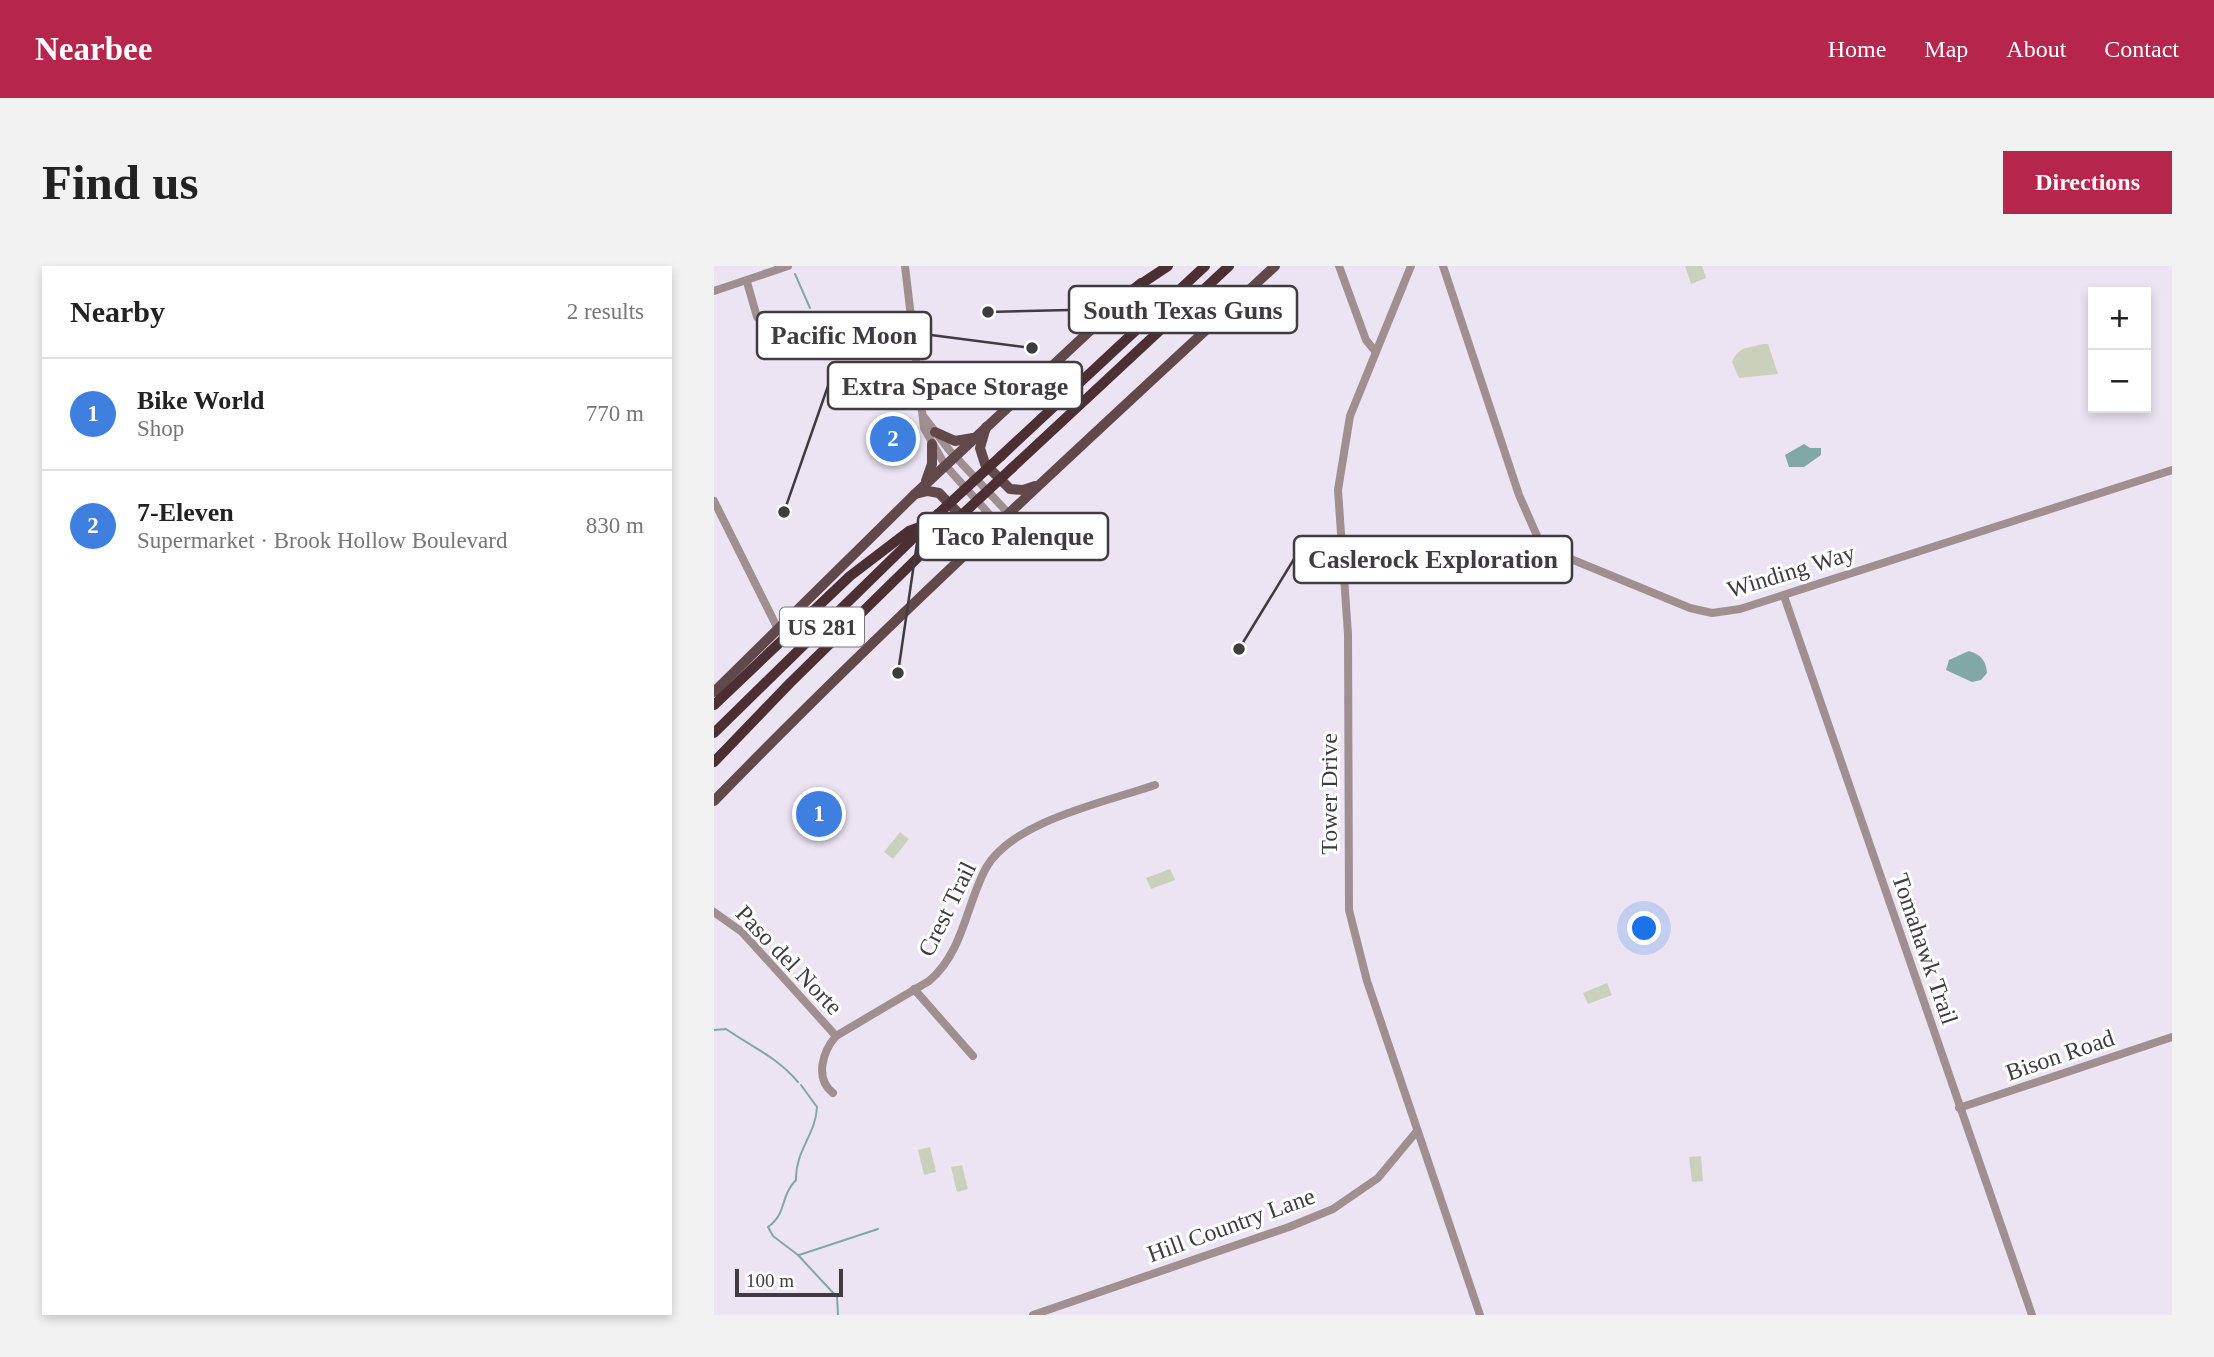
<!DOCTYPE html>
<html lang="en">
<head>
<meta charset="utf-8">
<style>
	:root { --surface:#fff; --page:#f2f2f2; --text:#222; --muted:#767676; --line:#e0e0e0; --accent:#b6254b }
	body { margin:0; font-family:"Times New Roman",serif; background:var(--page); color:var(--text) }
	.controls { position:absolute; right:21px; top:21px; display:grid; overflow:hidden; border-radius:0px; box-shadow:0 4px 10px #0003 }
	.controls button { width:63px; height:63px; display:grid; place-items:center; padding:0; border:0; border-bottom:2px solid var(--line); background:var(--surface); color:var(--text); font:35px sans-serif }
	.scale { position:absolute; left:21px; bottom:18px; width:108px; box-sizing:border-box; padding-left:7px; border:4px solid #3e3b41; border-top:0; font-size:19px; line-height:24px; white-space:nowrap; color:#3e3b41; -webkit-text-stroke:5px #fff; paint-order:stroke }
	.you { position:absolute; left:931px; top:663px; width:24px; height:24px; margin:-18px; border:5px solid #fff; border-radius:50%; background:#1a73e8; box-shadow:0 0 0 10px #1a73e833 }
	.badge { display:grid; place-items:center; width:46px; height:46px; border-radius:50%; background:var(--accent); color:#fff; font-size:23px; font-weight:700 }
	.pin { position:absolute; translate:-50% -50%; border:4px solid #fff; box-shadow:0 2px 7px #0006 }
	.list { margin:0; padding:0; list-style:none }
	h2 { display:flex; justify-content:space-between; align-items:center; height:91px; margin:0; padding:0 28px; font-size:30px }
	h2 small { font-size:23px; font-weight:400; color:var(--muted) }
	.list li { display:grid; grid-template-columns:46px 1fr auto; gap:21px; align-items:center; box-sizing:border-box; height:112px; padding:0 28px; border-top:2px solid var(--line) }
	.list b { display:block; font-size:26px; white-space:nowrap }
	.list p { margin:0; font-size:23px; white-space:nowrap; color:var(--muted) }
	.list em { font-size:23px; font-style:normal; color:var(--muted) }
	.map { position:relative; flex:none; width:1458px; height:1049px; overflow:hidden; border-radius:0px }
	header { display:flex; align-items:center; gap:42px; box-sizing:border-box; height:98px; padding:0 35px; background:var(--accent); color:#fff }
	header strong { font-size:33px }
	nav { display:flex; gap:38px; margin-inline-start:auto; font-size:24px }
	.intro { display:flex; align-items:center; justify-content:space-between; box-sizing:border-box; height:168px; padding:0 42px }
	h1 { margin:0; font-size:49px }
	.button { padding:18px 32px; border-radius:0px; background:var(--accent); color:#fff; font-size:24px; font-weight:700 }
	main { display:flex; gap:42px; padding:0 42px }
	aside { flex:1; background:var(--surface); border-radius:0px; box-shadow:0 4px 10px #0003 }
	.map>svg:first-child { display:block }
	.park { fill:#cbd0bc }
	.water { fill:#81a7a6 }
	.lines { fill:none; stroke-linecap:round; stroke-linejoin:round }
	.stream { stroke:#81a7a6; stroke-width:2 }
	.minor { stroke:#9f8f91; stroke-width:8 }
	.major { stroke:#61484b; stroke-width:10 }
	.highway { stroke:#4b2f33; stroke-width:10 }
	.highway-bridge { stroke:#4b2f33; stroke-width:10 }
	.labels { text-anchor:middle; stroke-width:6; stroke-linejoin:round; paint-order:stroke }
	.shield { fill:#fff; stroke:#78767a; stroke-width:2 }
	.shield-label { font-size:23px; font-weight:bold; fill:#3e3b41 }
	.street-label { font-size:24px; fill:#3e3b41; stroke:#fff }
	.leader { fill:none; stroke:#3e3b41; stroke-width:2.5 }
	.callout-dot { fill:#3e3b41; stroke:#fff; stroke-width:2.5 }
	.callout { fill:#fff; stroke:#3e3b41; stroke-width:2.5 }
	.callout-label { font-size:26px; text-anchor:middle; font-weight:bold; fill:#3e3b41 }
</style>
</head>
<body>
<header>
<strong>Nearbee</strong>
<nav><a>Home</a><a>Map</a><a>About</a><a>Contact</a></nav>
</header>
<div class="intro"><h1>Find us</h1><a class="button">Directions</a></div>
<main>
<aside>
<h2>Nearby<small>2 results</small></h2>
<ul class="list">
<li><span class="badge" style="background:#3f7fe0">1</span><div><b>Bike World</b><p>Shop</p></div><em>770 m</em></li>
<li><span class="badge" style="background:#3f7fe0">2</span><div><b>7-Eleven</b><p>Supermarket · Brook Hollow Boulevard</p></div><em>830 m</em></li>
</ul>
</aside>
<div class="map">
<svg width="1458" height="1049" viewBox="0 0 1458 1049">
	<rect width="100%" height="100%" fill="#ede4f3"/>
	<g class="park">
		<path d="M 971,0 L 988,0 L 992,12 L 977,18 Z"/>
		<path d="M 1049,78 L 1054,78 L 1064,108 L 1025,112 L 1018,96 C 1026,79 1033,83 1049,78 Z"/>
		<path d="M 186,566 L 195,573 L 179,593 L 170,586 Z"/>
		<path d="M 456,603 L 461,614 L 437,623 L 432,612 Z"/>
		<path d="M 893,717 L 898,729 L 874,738 L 869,727 Z"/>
		<path d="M 216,881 L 222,906 L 210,909 L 204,884 Z"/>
		<path d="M 987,890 L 989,915 L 978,916 L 975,891 Z"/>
		<path d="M 248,899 L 254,923 L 243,926 L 237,901 Z"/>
	</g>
	<g class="water">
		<path d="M 1090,178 L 1096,182 L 1107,182 L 1107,189 L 1090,201 L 1075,201 L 1071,189 Z"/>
		<path d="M 1255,385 C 1267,389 1272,394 1273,407 L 1267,414 L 1258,416 L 1232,404 L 1235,394 Z"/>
	</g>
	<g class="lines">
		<g class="stream">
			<path d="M 81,8 L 96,42"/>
			<path d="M 0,764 L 12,763 C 38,781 63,791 84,816"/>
			<path d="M 87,819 L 103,841 C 102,868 81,885 82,914 C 66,930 73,948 54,961 L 59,970 L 84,989 L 123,1031 L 124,1049"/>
			<path d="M 85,989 L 164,963"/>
		</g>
		<g class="minor">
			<path d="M 191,0 L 210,162 L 231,199 L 284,258"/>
			<path d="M 625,0 L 652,74 L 661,85"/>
			<path d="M 697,0 L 636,150 L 624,224 L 634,368 L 635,644 L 653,715 L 766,1049"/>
			<path d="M 729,0 L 805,229 L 824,272 L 852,291 L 976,342 L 998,347 L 1026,343 L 1458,204"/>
			<path d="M 33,16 L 43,51"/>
			<path d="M 0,25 L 74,0"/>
			<path d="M 210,151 L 236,185 L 295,248"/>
			<path d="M 0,235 L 63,361"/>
			<path d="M 1070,330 L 1318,1049"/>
			<path d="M 0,646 L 28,666 L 122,770"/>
			<path d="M 200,723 L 259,790"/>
			<path d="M 119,827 C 100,812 109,785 122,770 L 215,715 C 249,687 252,639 272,602 C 298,555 392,536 441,519"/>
			<path d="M 1245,842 L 1458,771"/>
			<path d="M 319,1049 L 575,961 L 619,943 L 664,912 L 703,865"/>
		</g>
		<g class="major">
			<path d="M 272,161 L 266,182 L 271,198 L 296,223 L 309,224 L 321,220"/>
			<path d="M 221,166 L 241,175 L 259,172"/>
			<path d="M 212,215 L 218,198 L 218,178"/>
			<path d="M 201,228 L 214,225 L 225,227 L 252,255 L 256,270 L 250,286"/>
			<path d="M 0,426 L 200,229 L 427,17"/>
			<path d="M 0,535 C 180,350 372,176 561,0"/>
		</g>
		<g class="highway">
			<path d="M 421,22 L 454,0"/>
			<path d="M 287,190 L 491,0"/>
			<path d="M 298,202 L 515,0"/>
			<path d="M 0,439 L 136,310 L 195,265 L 211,259"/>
			<path d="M 0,467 L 224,248"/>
			<path d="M 0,496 L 76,417 L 236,260"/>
		</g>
		<g class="highway-bridge">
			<path d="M 224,248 L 287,190"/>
			<path d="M 236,260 L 298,202"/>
		</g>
	</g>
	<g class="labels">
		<rect class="shield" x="66" y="341.5" width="84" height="39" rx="5"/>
		<g class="shield-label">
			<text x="108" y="369">US 281</text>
		</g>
		<g class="street-label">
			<text transform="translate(1077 305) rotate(-17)" y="8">Winding Way</text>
			<text transform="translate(615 528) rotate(-90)" y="8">Tower Drive</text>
			<text transform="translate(233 643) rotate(-64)" y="8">Crest Trail</text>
			<text transform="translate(1211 683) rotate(71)" y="8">Tomahawk Trail</text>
			<text transform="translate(75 694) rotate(46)" y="8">Paso del Norte</text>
			<text transform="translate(1346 789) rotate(-19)" y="8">Bison Road</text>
			<text transform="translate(517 959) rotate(-20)" y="8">Hill Country Lane</text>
		</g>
	</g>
	<path class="leader" d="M274 46L355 44M318 82L217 69M70 246L114 120M184 407L204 270M525 383L580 293"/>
	<g class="callout-dot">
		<circle cx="274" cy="46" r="7"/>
		<circle cx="318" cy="82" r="7"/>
		<circle cx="70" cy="246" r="7"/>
		<circle cx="184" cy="407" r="7"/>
		<circle cx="525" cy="383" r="7"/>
	</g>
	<g class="callout">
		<rect x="355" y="20" width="228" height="47" rx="7"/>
		<rect x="43" y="46" width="174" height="47" rx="7"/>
		<rect x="114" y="96" width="254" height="47" rx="7"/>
		<rect x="204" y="247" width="190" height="47" rx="7"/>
		<rect x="580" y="270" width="278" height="47" rx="7"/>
	</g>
	<g class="callout-label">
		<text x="469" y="53">South Texas Guns</text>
		<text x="130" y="78">Pacific Moon</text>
		<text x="241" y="129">Extra Space Storage</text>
		<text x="299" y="279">Taco Palenque</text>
		<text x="719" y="302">Caslerock Exploration</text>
	</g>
</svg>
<div class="controls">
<button>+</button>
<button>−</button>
</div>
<div class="scale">100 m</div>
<div class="you"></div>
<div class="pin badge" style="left:105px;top:548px;background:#3f7fe0">1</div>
<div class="pin badge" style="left:179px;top:173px;background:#3f7fe0">2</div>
</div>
</main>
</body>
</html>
